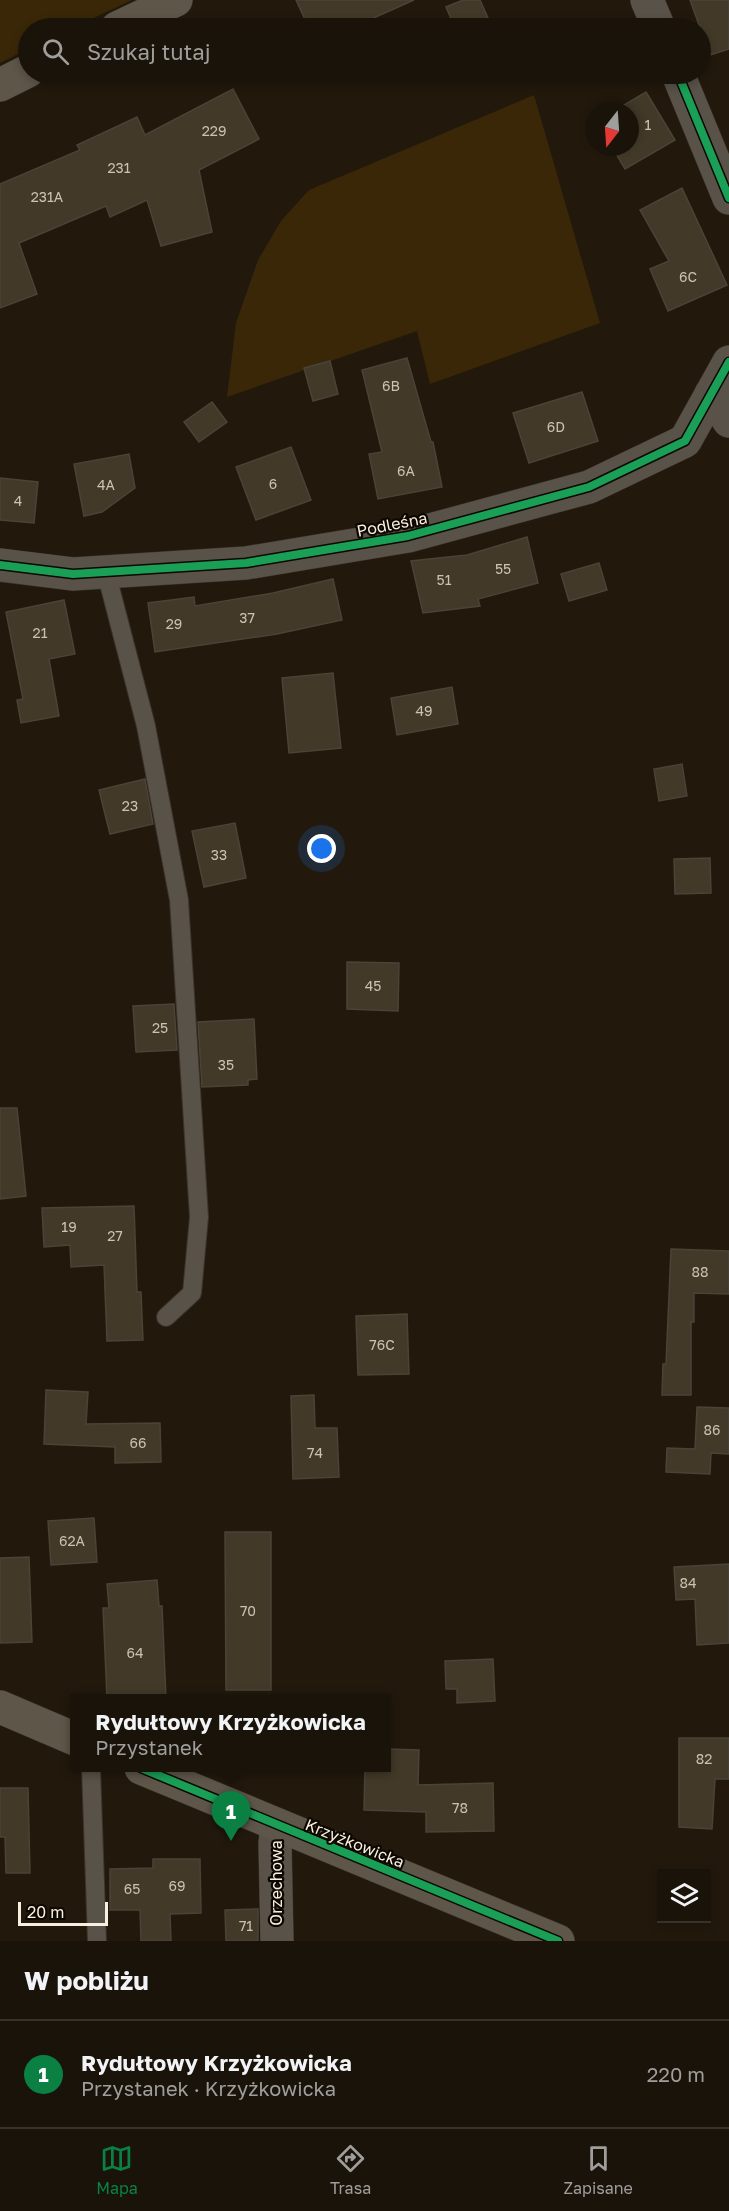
<!DOCTYPE html>
<html lang="pl">
<head>
<meta charset="utf-8">
<style>
	:root { --surface:#1a1309; --page:#272017; --text:#f1f3f6; --muted:#9f9e9c; --line:#38322a; --accent:#0b8043 }
	body { margin:0; font-family:"Golos Text",sans-serif; background:var(--page); color:var(--text) }
	.controls { position:absolute; right:18px; bottom:18px; display:grid; overflow:hidden; border-radius:0px; box-shadow:0 3px 9px #0003 }
	.controls button { width:54px; height:54px; display:grid; place-items:center; padding:0; border:0; border-bottom:2px solid var(--line); background:var(--surface); color:var(--text); font:30px sans-serif }
	.compass { position:absolute; left:585px; top:102px; width:54px; height:54px; border-radius:50%; background:var(--surface); box-shadow:0 3px 9px #0003; rotate:197deg }
	.scale { position:absolute; left:18px; bottom:15px; width:90px; box-sizing:border-box; padding-left:6px; border:3px solid #f9efe1; border-top:0; font-size:16px; line-height:21px; white-space:nowrap; color:#f9efe1; -webkit-text-stroke:4px #0d0702; paint-order:stroke }
	.you { position:absolute; left:322px; top:849px; width:21px; height:21px; margin:-15px; border:4px solid #fff; border-radius:50%; background:#1a73e8; box-shadow:0 0 0 9px #1a73e833 }
	.badge { display:grid; place-items:center; width:39px; height:39px; border-radius:50%; background:var(--accent); color:#fff; font-size:20px; font-weight:700 }
	.pin { position:absolute; translate:-50% -50px; filter:drop-shadow(0 2px 3px #0008) }
	.pin::after { content:''; position:absolute; top:32px; width:21px; height:18px; background:inherit; clip-path:polygon(0 0,100% 0,50% 100%) }
	.popup { position:absolute; left:70px; top:1694px; width:321px; height:78px; box-sizing:border-box; display:grid; place-content:center; border-radius:0px; background:var(--surface); filter:drop-shadow(0 2px 4px #0005); font-size:20px; white-space:nowrap; color:var(--muted) }
	.popup b { font-size:22px; color:var(--text) }
	.popup::after { content:''; position:absolute; left:50%; top:100%; margin-left:-12px; border:12px solid transparent; border-top-color:var(--surface) }
	.list { margin:0; padding:0; list-style:none }
	h2 { display:flex; justify-content:space-between; align-items:center; height:78px; margin:0; padding:0 24px; font-size:26px }
	h2 small { font-size:20px; font-weight:400; color:var(--muted) }
	.list li { display:grid; grid-template-columns:39px 1fr auto; gap:18px; align-items:center; box-sizing:border-box; height:108px; padding:0 24px; border-top:2px solid var(--line) }
	.list b { display:block; font-size:22px; white-space:nowrap }
	.list p { margin:0; font-size:20px; white-space:nowrap; color:var(--muted) }
	.list em { font-size:20px; font-style:normal; color:var(--muted) }
	.icon { flex:none; width:33px; height:33px; fill:none; stroke:currentColor; stroke-width:2; stroke-linecap:round; stroke-linejoin:round }
	.map { position:relative; flex:none; width:729px; height:1941px; overflow:hidden }
	.search { position:absolute; background:var(--surface); box-shadow:0 3px 9px #0003; left:18px; right:18px; top:18px; height:66px; display:flex; align-items:center; gap:15px; box-sizing:border-box; padding:0 21px; border-radius:33px; color:var(--muted); font-size:22px }
	.sheet { height:186px; background:var(--surface) }
	nav { display:flex; justify-content:space-around; align-items:center; box-sizing:border-box; height:84px; border-top:2px solid var(--line); background:var(--surface); font-size:16px; color:var(--muted) }
	nav a { display:grid; justify-items:center; gap:3px }
	nav .on { color:var(--accent) }
	.map>svg:first-child { display:block }
	.green { fill:#392708 }
	.building { fill:#423928; stroke:#4a4338; stroke-width:1.5 }
	.lines { fill:none; stroke-linecap:round; stroke-linejoin:round }
	.lane-casing { stroke:#3a342c; stroke-width:20 }
	.street-casing { stroke:#3a342c; stroke-width:34 }
	.secondary-casing { stroke:#3a342c; stroke-width:34 }
	.lane { stroke:#585249; stroke-width:18 }
	.street { stroke:#585249; stroke-width:33 }
	.secondary { stroke:#5e5649; stroke-width:33 }
	.cycleway-casing { stroke:#0d0702; stroke-width:11 }
	.cycleway { stroke:#1a9f57; stroke-width:8 }
	.labels { text-anchor:middle; stroke-width:4.5; stroke-linejoin:round; paint-order:stroke }
	.number-label { font-size:14px; fill:#cbc2b3 }
	.street-label { font-size:16px; fill:#f9efe1; stroke:#0d0702 }
</style>
</head>
<body>
<div class="map">
<svg width="729" height="1941" viewBox="0 0 729 1941">
	<rect width="100%" height="100%" fill="#22190c"/>
	<g class="green">
		<path d="M 0,0 L 132,0 L 72,28 L 28,28 L 28,49 L 0,63 Z"/>
		<path d="M 534,95 L 600,323 L 430,384 L 417,331 L 227,397 L 236,323 L 258,260 L 281,221 L 309,190 Z"/>
	</g>
	<g class="building">
		<path d="M 296,0 L 414,0 L 351,28 L 309,28 Z"/>
		<path d="M 463,0 L 480,0 L 488,18 L 464,28 L 455,28 L 446,7 Z"/>
		<path d="M 690,0 L 729,0 L 729,49 L 710,55 Z"/>
		<path d="M 233,89 L 259,139 L 199,170 L 212,232 L 161,246 L 147,200 L 110,217 L 106,206 L 19,243 L 37,294 L 0,308 L 0,184 L 80,150 L 77,145 L 137,117 L 145,135 Z"/>
		<path d="M 646,92 L 675,140 L 625,169 L 612,147 L 630,147 L 630,111 L 614,111 Z"/>
		<path d="M 682,188 L 727,285 L 668,311 L 650,269 L 669,261 L 640,210 Z"/>
		<path d="M 407,358 L 431,442 L 433,442 L 442,487 L 378,499 L 369,454 L 382,452 L 362,370 Z"/>
		<path d="M 330,361 L 338,394 L 313,401 L 304,368 Z"/>
		<path d="M 582,392 L 598,441 L 529,463 L 513,413 Z"/>
		<path d="M 212,402 L 227,422 L 199,442 L 184,422 Z"/>
		<path d="M 291,447 L 311,500 L 256,520 L 236,467 Z"/>
		<path d="M 129,454 L 135,488 L 102,512 L 84,516 L 74,464 Z"/>
		<path d="M 0,478 L 38,482 L 34,523 L 0,520 Z"/>
		<path d="M 527,537 L 538,583 L 478,599 L 480,606 L 423,613 L 411,561 L 467,555 Z"/>
		<path d="M 599,563 L 607,590 L 569,601 L 561,574 Z"/>
		<path d="M 333,579 L 342,620 L 277,634 L 155,652 L 148,603 L 194,597 L 195,606 L 273,593 Z"/>
		<path d="M 64,600 L 75,654 L 49,659 L 59,716 L 21,723 L 17,700 L 23,699 L 6,612 Z"/>
		<path d="M 333,673 L 341,748 L 289,753 L 282,678 Z"/>
		<path d="M 452,687 L 458,724 L 397,735 L 391,698 Z"/>
		<path d="M 682,764 L 687,796 L 659,801 L 654,769 Z"/>
		<path d="M 145,779 L 153,824 L 110,834 L 99,790 Z"/>
		<path d="M 235,823 L 246,878 L 204,887 L 192,831 Z"/>
		<path d="M 710,858 L 711,893 L 675,894 L 674,859 Z"/>
		<path d="M 347,962 L 399,963 L 398,1011 L 347,1009 Z"/>
		<path d="M 174,1004 L 177,1050 L 136,1052 L 133,1006 Z"/>
		<path d="M 254,1019 L 257,1079 L 248,1080 L 248,1085 L 202,1087 L 198,1022 Z"/>
		<path d="M 0,1108 L 17,1108 L 26,1196 L 0,1199 Z"/>
		<path d="M 134,1206 L 137,1292 L 141,1292 L 143,1340 L 107,1341 L 104,1265 L 71,1267 L 70,1245 L 44,1247 L 42,1208 Z"/>
		<path d="M 671,1249 L 729,1251 L 729,1294 L 694,1293 L 694,1322 L 691,1322 L 691,1395 L 662,1395 L 663,1364 L 666,1364 Z"/>
		<path d="M 407,1314 L 409,1374 L 358,1375 L 356,1316 Z"/>
		<path d="M 46,1390 L 88,1392 L 86,1424 L 160,1423 L 161,1462 L 115,1463 L 115,1447 L 44,1444 Z"/>
		<path d="M 314,1395 L 315,1428 L 337,1428 L 339,1477 L 293,1479 L 291,1396 Z"/>
		<path d="M 697,1407 L 729,1408 L 729,1454 L 711,1453 L 710,1474 L 666,1472 L 667,1448 L 695,1449 Z"/>
		<path d="M 94,1518 L 97,1562 L 51,1565 L 48,1521 Z"/>
		<path d="M 225,1532 L 271,1532 L 271,1690 L 226,1690 Z"/>
		<path d="M 29,1557 L 32,1642 L 0,1643 L 0,1558 Z"/>
		<path d="M 729,1564 L 729,1643 L 697,1645 L 695,1599 L 676,1600 L 674,1567 Z"/>
		<path d="M 157,1580 L 159,1606 L 162,1606 L 166,1698 L 107,1698 L 103,1608 L 109,1608 L 107,1584 Z"/>
		<path d="M 493,1659 L 495,1701 L 457,1703 L 457,1689 L 446,1689 L 445,1661 Z"/>
		<path d="M 679,1738 L 729,1738 L 729,1779 L 715,1779 L 712,1829 L 679,1827 Z"/>
		<path d="M 387,1749 L 419,1750 L 418,1785 L 493,1783 L 494,1831 L 426,1832 L 426,1812 L 364,1810 L 365,1767 L 387,1767 Z"/>
		<path d="M 0,1788 L 28,1788 L 30,1873 L 6,1873 L 5,1837 L 0,1837 Z"/>
		<path d="M 153,1859 L 200,1859 L 201,1913 L 170,1914 L 171,1941 L 141,1941 L 140,1910 L 110,1910 L 110,1869 L 153,1868 Z"/>
		<path d="M 258,1909 L 258,1941 L 226,1941 L 225,1910 Z"/>
	</g>
	<g class="lines">
		<g class="lane-casing">
			<g id="lane">
				<path d="M 106,572 L 146,726 L 179,900 L 199,1217 L 192,1293 L 166,1317"/>
				<path d="M 91,1768 L 97,1941"/>
			</g>
		</g>
		<g class="street-casing">
			<g id="street">
				<path d="M 647,0 L 659,28"/>
				<path d="M 678,74 L 729,198"/>
				<path d="M 711,394 L 729,421"/>
				<path d="M 0,565 L 73,574 L 246,563 L 408,536 L 589,487 L 685,441 L 729,362"/>
				<path d="M 277,1941 L 275,1843 L 277,1825"/>
			</g>
		</g>
		<g class="secondary-casing">
			<g id="secondary">
				<path d="M 117,28 L 176,0"/>
				<path d="M 0,85 L 28,71"/>
				<path d="M 0,1707 L 75,1739"/>
				<path d="M 141,1768 L 558,1941"/>
			</g>
		</g>
		<use href="#lane" class="lane"/>
		<use href="#street" class="street"/>
		<use href="#secondary" class="secondary"/>
		<g class="cycleway-casing">
			<g id="cycleway">
				<path d="M 678,74 L 729,198"/>
				<path d="M 0,565 L 73,574 L 246,563 L 408,536 L 589,487 L 685,441 L 729,362"/>
				<path d="M 141,1768 L 558,1941"/>
			</g>
		</g>
		<use href="#cycleway" class="cycleway"/>
	</g>
	<g class="labels">
		<g class="number-label">
			<text x="648" y="130">1</text>
			<text x="214" y="136">229</text>
			<text x="119" y="173">231</text>
			<text x="47" y="202">231A</text>
			<text x="688" y="282">6C</text>
			<text x="391" y="391">6B</text>
			<text x="556" y="432">6D</text>
			<text x="406" y="476">6A</text>
			<text x="273" y="489">6</text>
			<text x="106" y="490">4A</text>
			<text x="18" y="506">4</text>
			<text x="503" y="574">55</text>
			<text x="444" y="585">51</text>
			<text x="247" y="623">37</text>
			<text x="174" y="629">29</text>
			<text x="40" y="638">21</text>
			<text x="424" y="716">49</text>
			<text x="130" y="811">23</text>
			<text x="219" y="860">33</text>
			<text x="373" y="991">45</text>
			<text x="160" y="1033">25</text>
			<text x="226" y="1070">35</text>
			<text x="69" y="1232">19</text>
			<text x="115" y="1241">27</text>
			<text x="700" y="1277">88</text>
			<text x="382" y="1350">76C</text>
			<text x="712" y="1435">86</text>
			<text x="138" y="1448">66</text>
			<text x="315" y="1458">74</text>
			<text x="72" y="1546">62A</text>
			<text x="688" y="1588">84</text>
			<text x="248" y="1616">70</text>
			<text x="135" y="1658">64</text>
			<text x="704" y="1764">82</text>
			<text x="460" y="1813">78</text>
			<text x="177" y="1891">69</text>
			<text x="132" y="1894">65</text>
			<text x="246" y="1931">71</text>
		</g>
		<g class="street-label">
			<text transform="translate(392 524) rotate(-11)" y="6">Podleśna</text>
			<text transform="translate(355 1843) rotate(22)" y="6">Krzyżkowicka</text>
			<text transform="translate(276 1883) rotate(-90)" y="6">Orzechowa</text>
		</g>
	</g>
</svg>
<div class="controls">
<button><svg class="icon" aria-label="layers" viewBox="0 0 24 24"><path d="M12 4l9 5-9 5-9-5zM3 14l9 5 9-5"/></svg></button>
</div>
<svg class="compass" viewBox="-18 -18 36 36"><path d="M0-13l5 13h-10z" fill="#e53935"/><path d="M0 13l5-13h-10z" fill="#9f9e9c"/></svg>
<div class="scale">20 m</div>
<div class="you"></div>
<div class="pin badge" style="left:231px;top:1841px">1</div>
<div class="popup"><b>Rydułtowy Krzyżkowicka</b>Przystanek</div>
<div class="search"><svg class="icon" aria-label="search" viewBox="0 0 24 24"><circle cx="10" cy="10" r="6"/><path d="M15 15l6 6"/></svg>Szukaj tutaj</div>
</div>
<section class="sheet">
<h2>W pobliżu<small></small></h2>
<ul class="list">
<li><span class="badge">1</span><div><b>Rydułtowy Krzyżkowicka</b><p>Przystanek · Krzyżkowicka</p></div><em>220 m</em></li>
</ul>
</section>
<nav>
<a class="on"><svg class="icon" aria-label="map" viewBox="0 0 24 24"><path d="M3 6l6-2 6 2 6-2v14l-6 2-6-2-6 2zM9 4v14M15 6v14"/></svg>Mapa</a>
<a><svg class="icon" aria-label="directions" viewBox="0 0 24 24"><path d="M12 3l9 9-9 9-9-9zM9 14v-3h6M13 9l2 2-2 2"/></svg>Trasa</a>
<a><svg class="icon" aria-label="saved" viewBox="0 0 24 24"><path d="M7 4h10v16l-5-4-5 4z"/></svg>Zapisane</a>
</nav>
</body>
</html>
